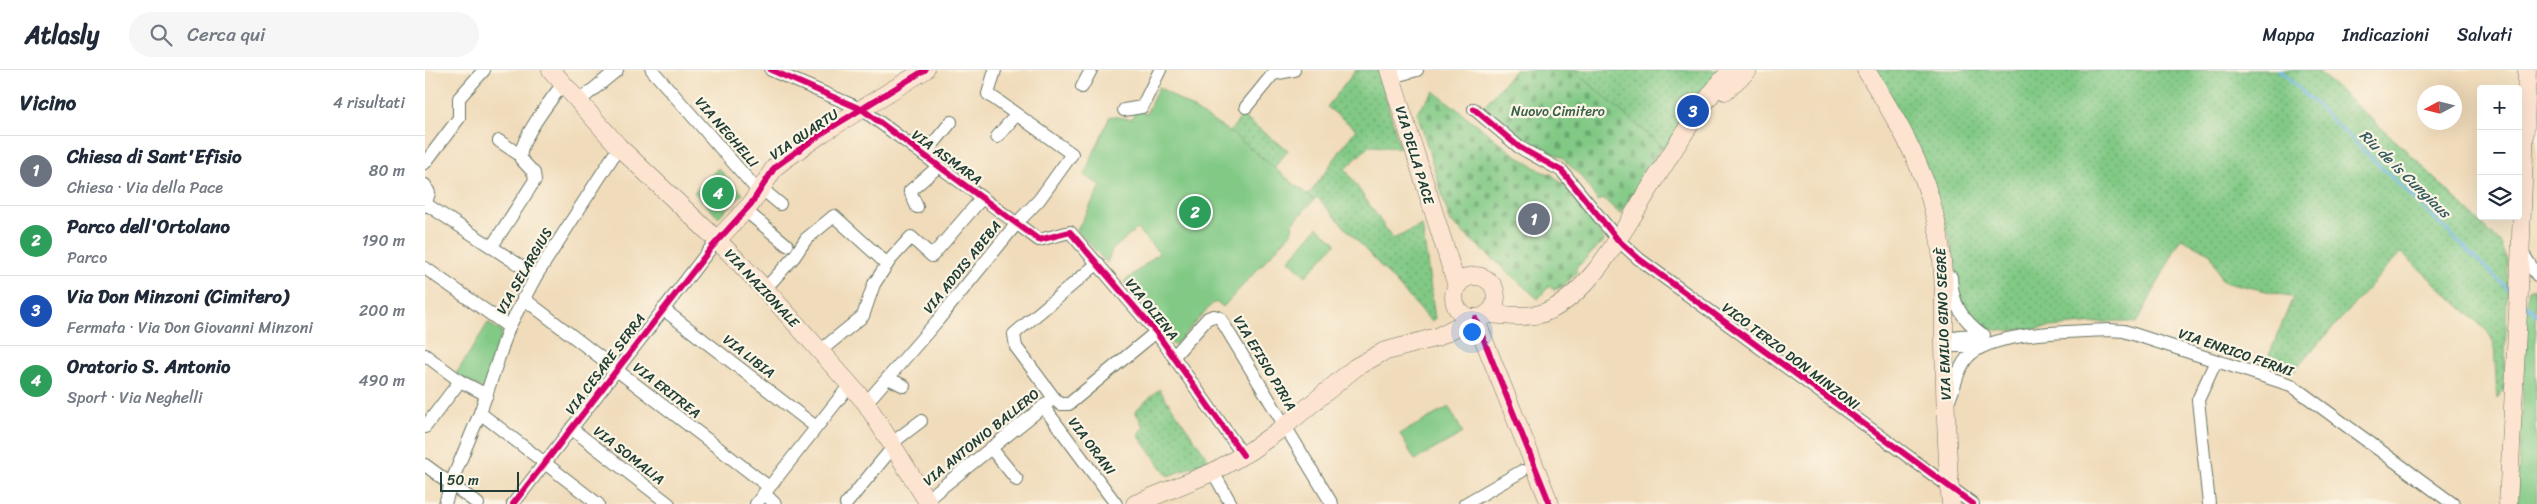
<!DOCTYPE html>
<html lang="it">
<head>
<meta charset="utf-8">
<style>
	:root { --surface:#fff; --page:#f6f6f7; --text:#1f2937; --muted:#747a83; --line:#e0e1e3; --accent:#1f6fb2 }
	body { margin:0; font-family:Sriracha,sans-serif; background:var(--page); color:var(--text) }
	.controls { position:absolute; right:15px; top:15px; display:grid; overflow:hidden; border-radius:5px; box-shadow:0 5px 20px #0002 }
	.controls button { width:45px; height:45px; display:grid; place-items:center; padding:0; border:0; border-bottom:1px solid var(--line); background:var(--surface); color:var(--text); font:25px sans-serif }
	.compass { position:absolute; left:1992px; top:15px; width:45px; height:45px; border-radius:50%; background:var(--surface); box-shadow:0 5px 20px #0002; rotate:263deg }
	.scale { position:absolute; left:15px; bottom:12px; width:79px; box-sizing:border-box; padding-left:5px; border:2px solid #1f3d34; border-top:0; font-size:14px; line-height:18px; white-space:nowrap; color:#1f3d34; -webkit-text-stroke:4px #fcf5e5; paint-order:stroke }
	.you { position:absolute; left:1046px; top:261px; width:18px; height:18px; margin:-12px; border:4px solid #fff; border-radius:50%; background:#1a73e8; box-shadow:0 0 0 8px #1a73e833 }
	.badge { display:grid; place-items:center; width:32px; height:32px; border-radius:50%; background:var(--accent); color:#fff; font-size:16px; font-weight:700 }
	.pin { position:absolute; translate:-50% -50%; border:2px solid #fff; box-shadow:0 1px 5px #0006 }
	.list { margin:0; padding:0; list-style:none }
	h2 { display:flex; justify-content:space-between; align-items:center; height:65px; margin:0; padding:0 20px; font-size:21px }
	h2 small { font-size:16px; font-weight:400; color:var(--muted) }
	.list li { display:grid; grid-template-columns:32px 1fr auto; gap:15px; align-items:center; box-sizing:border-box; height:70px; padding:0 20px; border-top:1px solid var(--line) }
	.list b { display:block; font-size:19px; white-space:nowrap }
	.list p { margin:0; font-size:16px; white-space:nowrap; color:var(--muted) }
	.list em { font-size:16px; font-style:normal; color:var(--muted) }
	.icon { flex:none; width:28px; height:28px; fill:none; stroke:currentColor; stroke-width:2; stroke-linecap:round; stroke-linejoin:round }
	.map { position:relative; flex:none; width:2112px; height:434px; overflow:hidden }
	header { display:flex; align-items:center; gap:30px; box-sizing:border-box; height:70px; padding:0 25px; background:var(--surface); border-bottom:1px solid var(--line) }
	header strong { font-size:24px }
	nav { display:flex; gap:28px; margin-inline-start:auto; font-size:18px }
	.search { width:350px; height:45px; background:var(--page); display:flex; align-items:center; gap:12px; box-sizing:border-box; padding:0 18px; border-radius:28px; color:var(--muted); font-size:19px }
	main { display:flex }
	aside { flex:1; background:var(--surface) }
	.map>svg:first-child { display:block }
	.grass { fill:url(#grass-dots); stroke:#50835c }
	.cemetery { fill:url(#cemetery-stones); stroke:#50835c }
	.park { fill:#81c985; stroke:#50835c }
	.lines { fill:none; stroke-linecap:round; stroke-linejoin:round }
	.stream { stroke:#6fb6e6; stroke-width:3 }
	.street-casing { stroke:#687463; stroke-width:14 }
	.secondary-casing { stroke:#687463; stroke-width:19 }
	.street { stroke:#fff; stroke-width:12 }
	.secondary { stroke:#fde4d1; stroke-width:18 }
	.cycleway-casing { stroke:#fcf5e5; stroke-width:9 }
	.cycleway { stroke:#d6006c; stroke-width:6 }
	.labels { text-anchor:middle; stroke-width:4.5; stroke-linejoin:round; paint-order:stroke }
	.park-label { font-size:14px; fill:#386048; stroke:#fcf5e5 }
	.street-label { font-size:14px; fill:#1f3d34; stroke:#fcf5e5 }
	.water-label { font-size:15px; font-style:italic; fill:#335b60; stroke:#fcf5e5 }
</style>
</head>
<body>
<header>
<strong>Atlasly</strong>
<div class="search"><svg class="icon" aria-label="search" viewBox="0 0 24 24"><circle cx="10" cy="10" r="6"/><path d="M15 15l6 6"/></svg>Cerca qui</div>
<nav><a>Mappa</a><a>Indicazioni</a><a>Salvati</a></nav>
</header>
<main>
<aside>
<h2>Vicino<small>4 risultati</small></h2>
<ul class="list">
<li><span class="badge" style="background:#6b7280">1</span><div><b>Chiesa di Sant'Efisio</b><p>Chiesa · Via della Pace</p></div><em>80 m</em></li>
<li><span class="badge" style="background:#2e9e5b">2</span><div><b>Parco dell'Ortolano</b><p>Parco</p></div><em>190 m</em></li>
<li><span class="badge" style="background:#1a4fb4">3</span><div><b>Via Don Minzoni (Cimitero)</b><p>Fermata · Via Don Giovanni Minzoni</p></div><em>200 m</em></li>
<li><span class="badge" style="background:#2e9e5b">4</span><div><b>Oratorio S. Antonio</b><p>Sport · Via Neghelli</p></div><em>490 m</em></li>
</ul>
</aside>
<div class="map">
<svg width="2112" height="434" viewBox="0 0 2112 434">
	<defs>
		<pattern id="grass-dots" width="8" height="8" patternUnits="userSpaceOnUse" patternTransform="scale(1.25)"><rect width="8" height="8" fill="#81c985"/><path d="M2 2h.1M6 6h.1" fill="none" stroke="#69a46e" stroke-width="1.8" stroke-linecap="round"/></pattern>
		<pattern id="cemetery-stones" width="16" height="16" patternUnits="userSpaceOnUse" patternTransform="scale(1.25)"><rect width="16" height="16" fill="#81c985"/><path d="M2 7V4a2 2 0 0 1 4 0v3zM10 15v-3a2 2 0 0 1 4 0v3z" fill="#69a46e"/></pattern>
	</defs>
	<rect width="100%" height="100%" fill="#fcf5e5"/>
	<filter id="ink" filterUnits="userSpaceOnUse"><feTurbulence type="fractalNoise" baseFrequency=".02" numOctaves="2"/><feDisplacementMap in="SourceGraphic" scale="10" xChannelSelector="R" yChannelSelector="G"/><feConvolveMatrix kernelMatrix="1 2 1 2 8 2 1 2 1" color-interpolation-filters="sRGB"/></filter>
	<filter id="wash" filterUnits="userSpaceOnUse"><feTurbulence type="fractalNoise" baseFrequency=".0096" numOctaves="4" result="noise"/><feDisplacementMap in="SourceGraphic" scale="20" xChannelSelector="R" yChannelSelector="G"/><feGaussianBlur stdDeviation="1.12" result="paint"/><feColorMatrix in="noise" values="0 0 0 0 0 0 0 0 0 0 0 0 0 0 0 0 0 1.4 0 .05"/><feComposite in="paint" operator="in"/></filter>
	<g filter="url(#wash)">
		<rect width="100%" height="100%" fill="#f0dbba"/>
		<g class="grass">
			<path d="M 931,0 L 953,0 L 975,78 L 944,76 L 920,99 L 968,169 L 997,155 L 1010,249 L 1006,251 L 892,127 L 889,130 L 883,126 L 931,59 L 902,37 Z"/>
			<path d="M 1149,0 L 1296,0 L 1242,78 L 1237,77 Z"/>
			<path d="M 1449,0 L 1892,0 L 1984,83 L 2076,173 L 2083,194 L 2079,321 L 2072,329 L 2069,273 L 2063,262 L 1976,182 L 1867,303 L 1840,295 L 1868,227 L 1797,211 L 1786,184 L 1756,168 L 1712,253 L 1693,251 L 1581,261 L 1564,259 L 1552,253 L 1537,234 L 1533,226 L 1528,183 L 1519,149 Z"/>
			<path d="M 817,46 L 863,80 L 849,98 L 805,62 Z"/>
			<path d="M 734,319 L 784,390 L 743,406 L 713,365 L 719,357 L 710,341 Z"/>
		</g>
		<g class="cemetery">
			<path d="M 1090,0 L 1149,0 L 1237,77 L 1195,144 L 1179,129 L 1173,131 L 1155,105 L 1136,87 L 1099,69 L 1059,36 Z"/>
			<path d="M 1009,21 L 1089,84 L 1118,102 L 1126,104 L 1140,116 L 1180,170 L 1150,199 L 1152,202 L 1139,216 L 1129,220 L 1124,216 L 1113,229 L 1025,151 L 992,42 Z"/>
		</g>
		<g class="park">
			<path d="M 734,17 L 805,62 L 889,130 L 868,153 L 866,163 L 798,237 L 792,232 L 787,234 L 749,276 L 737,262 L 743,255 L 723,229 L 715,233 L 699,212 L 734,183 L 712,159 L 687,180 L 682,193 L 652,160 L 676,116 L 659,105 L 685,46 L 707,49 L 711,40 L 721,44 Z"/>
			<path d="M 293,98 L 318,124 L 293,147 L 269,122 Z"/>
			<path d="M 893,157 L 911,173 L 881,206 L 864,190 Z"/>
			<path d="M 2110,218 L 2112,434 L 2089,434 L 2092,433 L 2103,222 L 2104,219 Z"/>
			<path d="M 63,253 L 77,262 L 60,320 L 31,304 Z"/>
			<path d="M 1024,337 L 1038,363 L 990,390 L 975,364 Z"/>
		</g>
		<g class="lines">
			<g class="stream">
				<path d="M 1855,0 L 2087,223"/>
				<path d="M 2099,234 L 2112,245"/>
			</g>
		</g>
	</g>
	<g filter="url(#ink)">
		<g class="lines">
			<g class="street-casing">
				<g id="street">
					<path d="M 227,0 L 334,122"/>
					<path d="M 346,0 L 438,40 L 614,170 L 645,162 L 731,262 L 818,385"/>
					<path d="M 966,7 L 992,0"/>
					<path d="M 657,17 L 666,0"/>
					<path d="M 153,32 L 192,0"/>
					<path d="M 821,37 L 848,4 L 869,0"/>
					<path d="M 1049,39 L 1094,77 L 1137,101 L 1193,170 L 1214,189 L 1548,434"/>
					<path d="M 699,40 L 717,37 L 735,0"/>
					<path d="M 572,67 L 591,45"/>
					<path d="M 74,71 L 95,85"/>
					<path d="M 499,85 L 526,52"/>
					<path d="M 0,93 L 34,48 L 34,28 L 59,0"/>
					<path d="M 0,115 L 4,123 L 0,136"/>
					<path d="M 336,118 L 355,134"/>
					<path d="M 1,134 L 111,206"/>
					<path d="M 492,137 L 485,121 L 514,96"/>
					<path d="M 320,140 L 362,175"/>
					<path d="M 67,176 L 110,110 L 109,103 L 96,89 C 92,73 127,28 137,15"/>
					<path d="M 2096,181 L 2112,205"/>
					<path d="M 673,193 L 589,264 L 591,277 L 629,328 L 635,334 L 644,334 L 731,262"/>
					<path d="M 0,198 L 84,257"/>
					<path d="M 1526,207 C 1527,234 1537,249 1558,265"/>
					<path d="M 340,219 L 369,187 L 381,169 L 409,146 L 462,194"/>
					<path d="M 98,228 L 344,417"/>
					<path d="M 238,239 L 391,357"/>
					<path d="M 1519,272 L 1534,266 L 1559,265"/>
					<path d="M 1519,272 L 1530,276 L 1555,276"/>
					<path d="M 395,281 L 438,246 L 449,214 L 465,190 L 486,167 L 507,186 L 557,128"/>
					<path d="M 0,285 L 35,311 L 62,325"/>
					<path d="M 749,286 L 783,248 L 789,246 L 795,248 L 907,434"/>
					<path d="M 463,308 L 479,316"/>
					<path d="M 441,333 L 513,250 L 592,153 L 614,130 L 647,84 L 563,24 L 570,0"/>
					<path d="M 1522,333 C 1531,319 1530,302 1542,288 C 1565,261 1647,262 1683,260 L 1699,261 L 1866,315 L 2028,434"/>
					<path d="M 618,336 L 691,434"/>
					<path d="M 55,343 L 173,434"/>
					<path d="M 0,357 L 35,311"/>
					<path d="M 147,359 L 244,434"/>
					<path d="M 467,373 L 496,351"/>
					<path d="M 566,378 L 592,410"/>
					<path d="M 0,395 L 53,434"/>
					<path d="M 788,402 L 806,434"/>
					<path d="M 339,423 L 350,434"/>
					<path d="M 501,430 L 629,328"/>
					<path d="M 20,434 L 26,413 L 55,343 L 84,257 L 111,206 L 194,77"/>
					<path d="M 88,434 L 292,170"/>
					<path d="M 331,434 L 424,316"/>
					<path d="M 421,434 L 469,376"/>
					<path d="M 1040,434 L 1097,401"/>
					<path d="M 1784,434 L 1773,330 L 1791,291"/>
				</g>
			</g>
			<g class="secondary-casing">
				<g id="secondary">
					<path d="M 126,0 L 194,77 L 292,170 L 340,219 L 441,333 L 504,434"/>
					<path d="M 964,0 L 1032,216"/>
					<path d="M 1441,0 C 1470,47 1498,92 1510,147 C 1520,187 1519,230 1519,271 C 1520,325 1521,380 1526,434"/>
					<path d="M 1300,21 L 1323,0"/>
					<path d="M 292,170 L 326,134 L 350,97 L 359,90 L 399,62 L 500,0"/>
					<circle cx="1050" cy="227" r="21"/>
					<path d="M 1062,244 C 1079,245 1098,248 1115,244 C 1160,231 1195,166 1218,129 C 1244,88 1274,35 1306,0"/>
					<path d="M 1050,248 L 1125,434"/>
					<path d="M 710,434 L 788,402 L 825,381 L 860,356 L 931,297 L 958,282 L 1012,267 L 1049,248"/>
					<path d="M 2083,434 L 2094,222 L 2102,0"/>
				</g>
			</g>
			<use href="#street" class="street"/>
			<use href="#secondary" class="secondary"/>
			<g class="cycleway-casing">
				<g id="cycleway">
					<path d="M 346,0 L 438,40 L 614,170 L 645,162 L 731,262 L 818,385"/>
					<path d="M 1049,39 L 1094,77 L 1137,101 L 1193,170 L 1214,189 L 1548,434"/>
					<path d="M 1050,248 L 1125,434"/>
					<path d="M 88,434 L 287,177 L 326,134 L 350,97 L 399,62 L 500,0"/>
				</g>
			</g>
			<use href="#cycleway" class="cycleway"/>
		</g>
	</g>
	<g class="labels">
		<g class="park-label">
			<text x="1133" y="46">Nuovo Cimitero</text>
		</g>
		<g class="street-label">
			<text transform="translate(302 62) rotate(49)" y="5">VIA NEGHELLI</text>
			<text transform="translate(379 64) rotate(-34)" y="5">VIA QUARTU</text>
			<text transform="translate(990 85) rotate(73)" y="5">VIA DELLA PACE</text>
			<text transform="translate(522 87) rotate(36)" y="5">VIA ASMARA</text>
			<text transform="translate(537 197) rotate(-51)" y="5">VIA ADDIS ABEBA</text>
			<text transform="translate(99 201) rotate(-60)" y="5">VIA SELARGIUS</text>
			<text transform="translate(337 218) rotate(47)" y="5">VIA NAZIONALE</text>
			<text transform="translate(727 239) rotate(51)" y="5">VIA OLIENA</text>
			<text transform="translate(1518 254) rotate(-92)" y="5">VIA EMILIO GINO SEGRÈ</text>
			<text transform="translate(1811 282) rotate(19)" y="5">VIA ENRICO FERMI</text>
			<text transform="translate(324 286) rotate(38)" y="5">VIA LIBIA</text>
			<text transform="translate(1366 286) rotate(37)" y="5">VICO TERZO DON MINZONI</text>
			<text transform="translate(840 293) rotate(59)" y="5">VIA EFISIO PIRIA</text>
			<text transform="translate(180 294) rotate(-53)" y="5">VIA CESARE SERRA</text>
			<text transform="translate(242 320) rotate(38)" y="5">VIA ERITREA</text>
			<text transform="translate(556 367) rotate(-39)" y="5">VIA ANTONIO BALLERO</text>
			<text transform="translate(667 376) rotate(53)" y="5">VIA ORANI</text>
			<text transform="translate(204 385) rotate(38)" y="5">VIA SOMALIA</text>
		</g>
		<g class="water-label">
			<text transform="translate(1980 104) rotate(44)" y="5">Riu de is Cungiaus</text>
		</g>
	</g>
</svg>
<div class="controls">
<button>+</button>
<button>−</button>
<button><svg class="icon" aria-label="layers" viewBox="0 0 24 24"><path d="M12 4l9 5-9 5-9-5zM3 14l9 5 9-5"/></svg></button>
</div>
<svg class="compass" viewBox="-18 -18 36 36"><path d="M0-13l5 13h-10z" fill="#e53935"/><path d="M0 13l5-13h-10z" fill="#747a83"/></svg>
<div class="scale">50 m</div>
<div class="you"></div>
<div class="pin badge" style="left:1109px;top:149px;background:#6b7280">1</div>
<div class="pin badge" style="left:770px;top:142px;background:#2e9e5b">2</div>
<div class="pin badge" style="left:1268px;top:41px;background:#1a4fb4">3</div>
<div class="pin badge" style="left:293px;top:123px;background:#2e9e5b">4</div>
</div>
</main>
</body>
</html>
